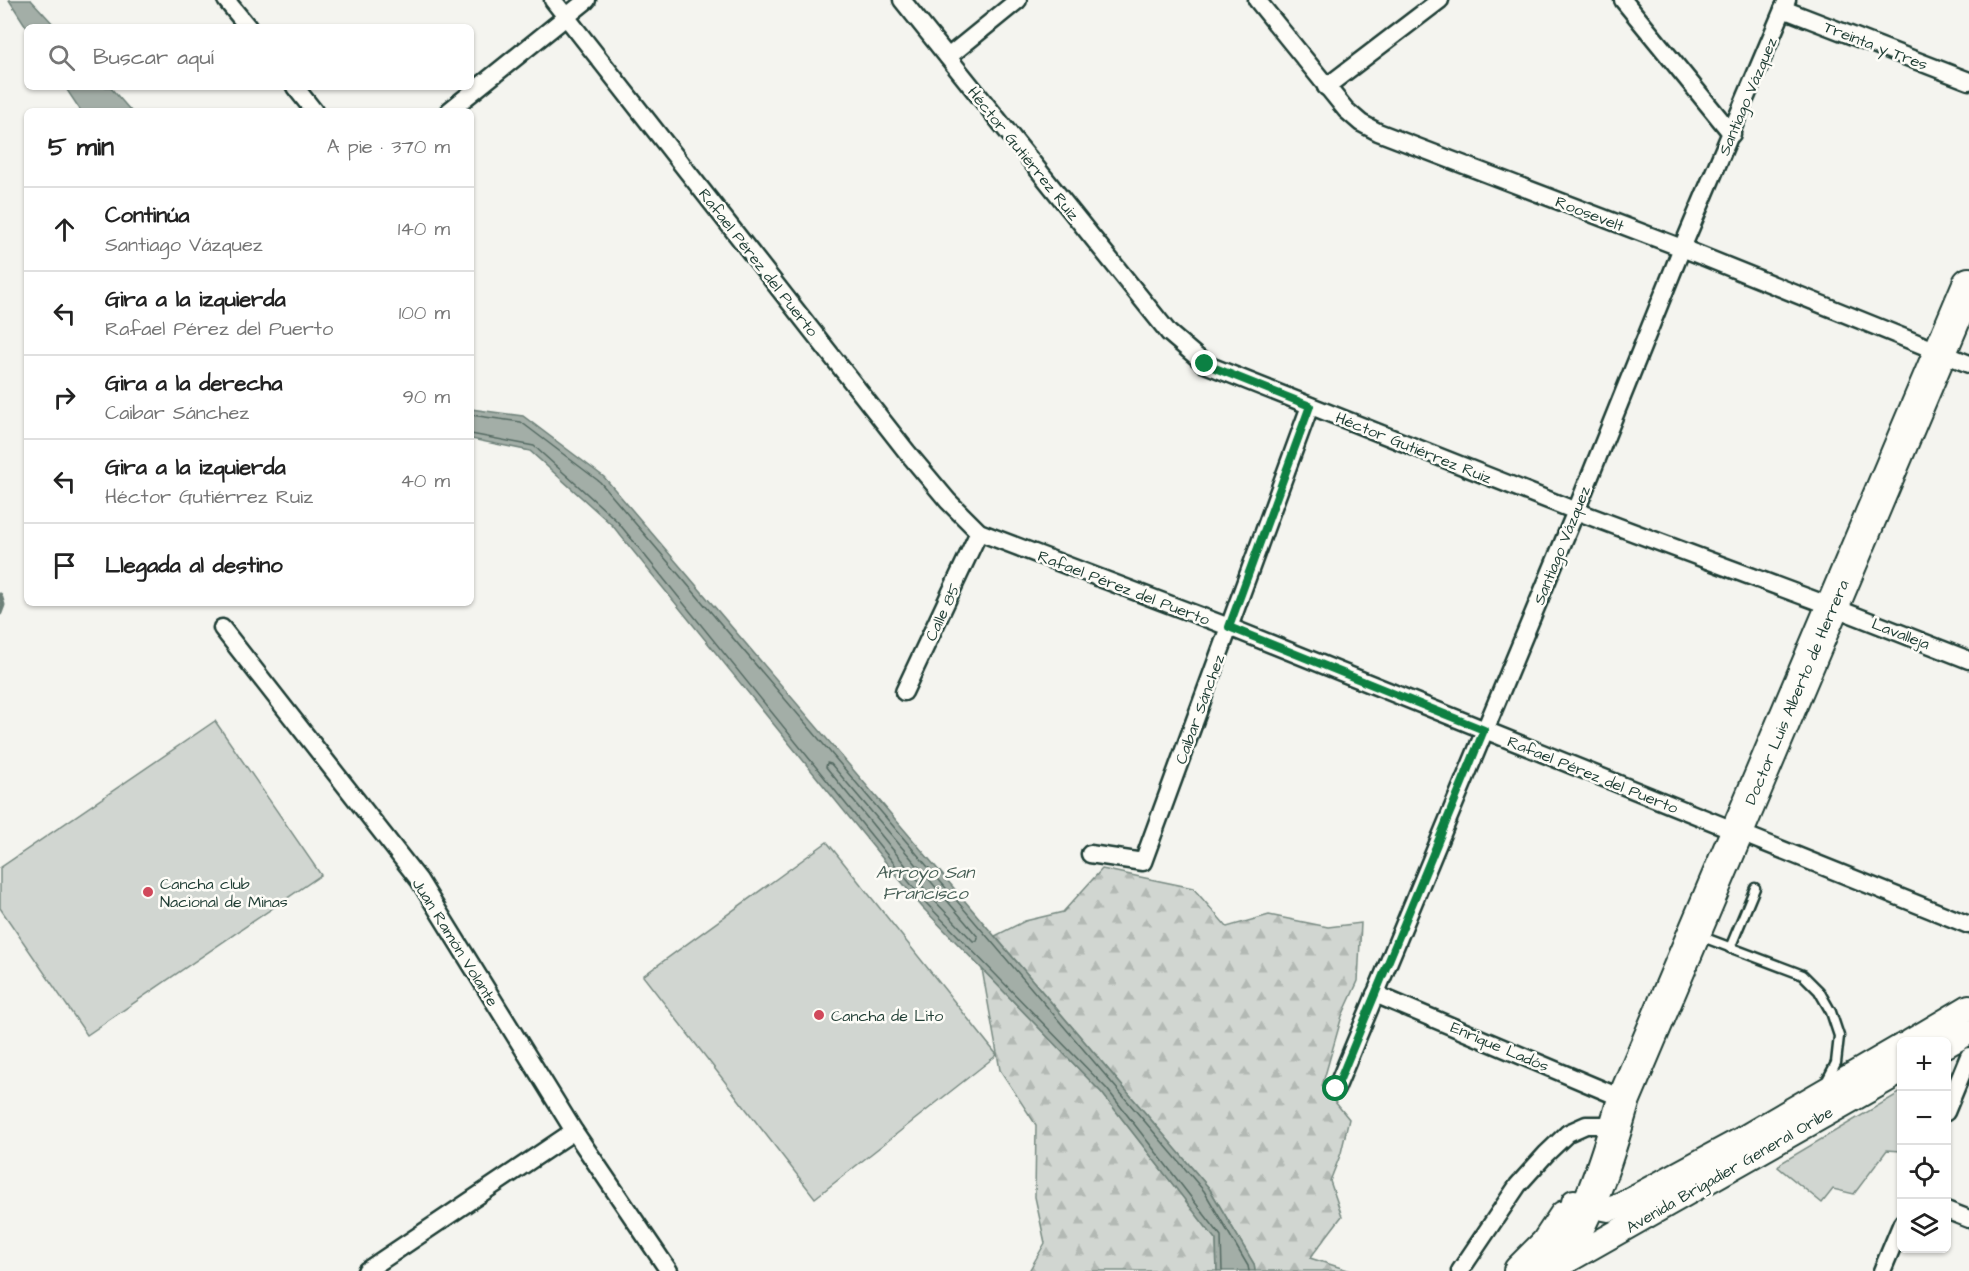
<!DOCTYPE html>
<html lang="es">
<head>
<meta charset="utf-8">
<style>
	:root { --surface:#fff; --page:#f6f6f6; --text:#222; --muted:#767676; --line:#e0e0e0 }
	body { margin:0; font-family:"Architects Daughter",sans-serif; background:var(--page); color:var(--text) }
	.controls { position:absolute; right:18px; bottom:18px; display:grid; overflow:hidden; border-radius:9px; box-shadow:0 2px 4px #0004 }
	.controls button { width:54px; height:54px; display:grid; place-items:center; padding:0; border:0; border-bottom:2px solid var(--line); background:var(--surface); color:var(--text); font:30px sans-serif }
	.stop { position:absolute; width:18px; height:18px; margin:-14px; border:4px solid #0b8043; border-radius:50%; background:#fff }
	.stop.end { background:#0b8043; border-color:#fff; box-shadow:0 2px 6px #0008 }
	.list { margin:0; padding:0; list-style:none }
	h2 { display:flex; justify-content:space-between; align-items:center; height:78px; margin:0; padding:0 24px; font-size:26px }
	h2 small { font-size:20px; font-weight:400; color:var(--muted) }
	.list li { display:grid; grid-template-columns:39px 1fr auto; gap:18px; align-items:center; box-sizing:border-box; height:84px; padding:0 24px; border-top:2px solid var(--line) }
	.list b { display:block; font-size:22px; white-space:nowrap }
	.list p { margin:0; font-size:20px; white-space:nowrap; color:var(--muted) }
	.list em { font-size:20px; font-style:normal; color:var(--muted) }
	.icon { flex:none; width:33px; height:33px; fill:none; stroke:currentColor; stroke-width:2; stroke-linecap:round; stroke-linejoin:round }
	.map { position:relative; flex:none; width:1969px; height:1271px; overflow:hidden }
	.search { position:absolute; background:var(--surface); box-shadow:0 2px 4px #0004; left:24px; top:24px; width:450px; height:66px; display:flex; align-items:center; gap:15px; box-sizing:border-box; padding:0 21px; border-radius:9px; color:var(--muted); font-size:22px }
	.panel { position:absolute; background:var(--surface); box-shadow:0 2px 4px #0004; left:24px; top:108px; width:450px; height:498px; border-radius:9px }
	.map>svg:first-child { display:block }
	.forest { fill:url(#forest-firs); stroke:#788a82; stroke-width:1.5 }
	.park { fill:#d1d6d1; stroke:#788a82; stroke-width:1.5 }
	.water { fill:#a3aea7; stroke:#6e8179; stroke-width:1.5 }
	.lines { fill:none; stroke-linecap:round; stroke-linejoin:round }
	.shore { stroke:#546a62; stroke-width:1.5 }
	.stream { stroke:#6e8179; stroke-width:5 }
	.lane-casing { stroke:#1f3d34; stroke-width:13 }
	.street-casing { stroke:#1f3d34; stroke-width:21 }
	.secondary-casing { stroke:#1f3d34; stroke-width:28 }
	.highway-casing { stroke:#1f3d34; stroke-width:36 }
	.lane { stroke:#fdfcf7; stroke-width:8 }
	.street { stroke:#fdfcf7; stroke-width:16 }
	.secondary { stroke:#fdfcf7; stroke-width:24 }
	.highway { stroke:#fdfcf7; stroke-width:32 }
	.route { stroke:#0b8043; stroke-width:8 }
	.poi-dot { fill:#d1495b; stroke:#fdfcf7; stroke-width:2 }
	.labels { text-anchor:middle; stroke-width:5; stroke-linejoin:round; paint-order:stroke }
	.street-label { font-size:16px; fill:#1f3d34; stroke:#fdfcf7 }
	.poi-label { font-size:16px; fill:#1f3d34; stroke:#fdfcf7; text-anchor:start }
	.water-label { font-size:18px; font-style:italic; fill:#475f56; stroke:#fdfcf7 }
</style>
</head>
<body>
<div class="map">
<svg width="1969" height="1271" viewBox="0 0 1969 1271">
	<defs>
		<pattern id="forest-firs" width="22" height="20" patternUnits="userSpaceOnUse" patternTransform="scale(1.5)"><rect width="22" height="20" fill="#d1d6d1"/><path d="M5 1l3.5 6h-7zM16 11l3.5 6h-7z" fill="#b3b9b4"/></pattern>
	</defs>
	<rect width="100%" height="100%" fill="#f4f4ef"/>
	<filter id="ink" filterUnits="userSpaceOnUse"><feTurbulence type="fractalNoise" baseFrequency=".0167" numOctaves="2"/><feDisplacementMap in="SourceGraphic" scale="12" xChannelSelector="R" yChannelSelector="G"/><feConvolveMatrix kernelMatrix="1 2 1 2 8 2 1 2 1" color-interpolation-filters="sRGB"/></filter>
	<g filter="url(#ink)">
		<g class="forest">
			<path d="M 1102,869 L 1193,888 L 1227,927 L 1269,915 L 1328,927 L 1361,923 L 1358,981 L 1342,1016 L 1322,1086 L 1349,1119 L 1341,1153 L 1330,1181 L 1342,1216 L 1310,1258 L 1351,1271 L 1255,1271 L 1254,1264 L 1209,1188 L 995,936 L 1025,921 L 1063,912 Z"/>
			<path d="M 982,969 L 1102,1093 L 1216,1240 L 1217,1271 L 1029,1271 L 1045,1243 L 1035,1197 L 1036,1125 L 1000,1070 Z"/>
		</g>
		<g class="park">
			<path d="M 215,721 L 321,875 L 87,1035 L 0,908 L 0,868 Z"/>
			<path d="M 827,842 L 997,1055 L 815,1198 L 643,976 Z"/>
			<path d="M 1901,1092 L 1901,1151 L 1887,1150 L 1854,1194 L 1833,1189 L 1822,1203 L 1778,1167 L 1781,1163 Z"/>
		</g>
		<g class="water">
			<path d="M 9,0 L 31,0 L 56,27 L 27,28 Z"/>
			<path d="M 65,87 L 110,87 L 131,111 L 81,111 Z"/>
			<path d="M 471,409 L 523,416 L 604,477 L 1209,1188 L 1254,1264 L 1255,1271 L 1217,1271 L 1216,1240 L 1102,1093 L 922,907 L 612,525 L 530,451 L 471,439 Z"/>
		</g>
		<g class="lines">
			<g class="shore">
				<path d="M 471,415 L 521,422 L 600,482 L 1204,1191 L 1248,1266 L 1249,1271"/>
				<path d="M 471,434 L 534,446 L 617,521 L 926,903 L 1107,1089 L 1221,1236 L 1222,1271"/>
				<path d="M 827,763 L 831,764 L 978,937 L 977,941 L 973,941 L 932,898 L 826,767 Z"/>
			</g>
			<path class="stream" d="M 0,595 L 3,605 L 0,613"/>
			<g class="lane-casing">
				<g id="lane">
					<path d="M 1700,936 L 1803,975 L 1819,991 L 1831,1012 L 1839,1036 L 1836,1063 L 1825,1084"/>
					<path d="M 1730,948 L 1755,888"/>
				</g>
			</g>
			<g class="street-casing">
				<g id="street">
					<path d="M 226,0 L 248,27"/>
					<path d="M 553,0 L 907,452 L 948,501 L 979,532 L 1229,627 L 1969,925"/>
					<path d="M 902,0 L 1169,333 L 1205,364 L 1576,511 L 1833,607 L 1969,660"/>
					<path d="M 1257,0 L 1346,110 L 1361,123 L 1378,132 L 1682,248 L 1969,364"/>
					<path d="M 1623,0 L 1732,134"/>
					<path d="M 1783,9 L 1969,81"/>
					<path d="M 948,57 L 1018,0"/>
					<path d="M 295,87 L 314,111"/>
					<path d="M 1326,87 L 1440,0"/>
					<path d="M 449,111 L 587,0"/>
					<path d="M 222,628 L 419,880 L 574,1131 L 669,1271"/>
					<path d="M 904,692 L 979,532"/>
					<path d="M 1090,854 L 1143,862 L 1310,406"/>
					<path d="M 1375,994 L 1624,1099"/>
					<path d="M 1336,1089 L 1576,511 L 1682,248 L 1787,0"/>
					<path d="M 1946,1112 L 1969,1056"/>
					<path d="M 1946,1210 L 1969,1219"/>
					<path d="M 366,1271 L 574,1131"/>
					<path d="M 1460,1271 L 1518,1185 L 1546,1154 L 1568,1133 L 1586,1125 L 1608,1125"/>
					<path d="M 1882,1271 L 1902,1223"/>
				</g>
			</g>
			<g class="secondary-casing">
				<g id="secondary">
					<path d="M 1910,1042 L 1969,1007"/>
					<path d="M 1946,1045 L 1969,1032"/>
					<path d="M 1574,1202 L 1609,1209 L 1622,1204 L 1737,1142 L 1902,1046"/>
					<path d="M 1556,1267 L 1902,1071"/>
				</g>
			</g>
			<g class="highway-casing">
				<g id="highway">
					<path d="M 1520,1271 L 1547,1244 L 1565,1217"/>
					<path d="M 1553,1271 C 1588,1219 1607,1159 1624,1099 L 1969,284"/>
				</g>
			</g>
			<use href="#lane" class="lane"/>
			<use href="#street" class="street"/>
			<use href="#secondary" class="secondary"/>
			<use href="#highway" class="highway"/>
		</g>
	</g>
	<g class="lines" filter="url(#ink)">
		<path class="route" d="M 1205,364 L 1310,406 L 1229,627 L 1484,730 L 1336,1089"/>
	</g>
	<g class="poi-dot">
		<circle cx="148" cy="892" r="6"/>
		<circle cx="819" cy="1015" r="6"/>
	</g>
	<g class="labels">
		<g class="street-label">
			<text transform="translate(1876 45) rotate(21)" y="6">Treinta y Tres</text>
			<text transform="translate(1747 96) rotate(-67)" y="6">Santiago Vázquez</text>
			<text transform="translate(1024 153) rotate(51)" y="6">Héctor Gutiérrez Ruiz</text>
			<text transform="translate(1590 213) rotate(21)" y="6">Roosevelt</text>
			<text transform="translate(759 262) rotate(52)" y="6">Rafael Pérez del Puerto</text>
			<text transform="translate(1414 447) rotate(22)" y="6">Héctor Gutiérrez Ruiz</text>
			<text transform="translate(1561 545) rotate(-68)" y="6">Santiago Vázquez</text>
			<text transform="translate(1124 587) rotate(21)" y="6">Rafael Pérez del Puerto</text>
			<text transform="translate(942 612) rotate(-65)" y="6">Calle 85</text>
			<text transform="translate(1901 633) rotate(21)" y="6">Lavalleja</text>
			<text transform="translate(1796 692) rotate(-67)" y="6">Doctor Luis Alberto de Herrera</text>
			<text transform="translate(1199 709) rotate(-70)" y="6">Caibar Sánchez</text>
			<text transform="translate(1593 774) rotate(22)" y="6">Rafael Pérez del Puerto</text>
			<text transform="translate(456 942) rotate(58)" y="6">Juan Ramón Volante</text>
			<text transform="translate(1500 1046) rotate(23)" y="6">Enrique Ladós</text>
			<text transform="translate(1729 1169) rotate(-30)" y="6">Avenida Brigadier General Oribe</text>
		</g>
		<g class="poi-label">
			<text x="160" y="889">Cancha club<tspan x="160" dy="18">Nacional de Minas</tspan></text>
			<text x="831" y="1021">Cancha de Lito</text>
		</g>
		<g class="water-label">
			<text x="925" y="878">Arroyo San<tspan x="925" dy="21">Francisco</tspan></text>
		</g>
	</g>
</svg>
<div class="controls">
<button>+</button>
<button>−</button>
<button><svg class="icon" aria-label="locate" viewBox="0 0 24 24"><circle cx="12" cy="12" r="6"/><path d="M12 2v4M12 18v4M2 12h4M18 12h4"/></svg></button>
<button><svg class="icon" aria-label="layers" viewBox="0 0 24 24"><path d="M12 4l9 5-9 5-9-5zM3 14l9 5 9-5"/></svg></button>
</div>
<div class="stop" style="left:1336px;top:1089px"></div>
<div class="stop end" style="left:1205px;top:364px"></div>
<div class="search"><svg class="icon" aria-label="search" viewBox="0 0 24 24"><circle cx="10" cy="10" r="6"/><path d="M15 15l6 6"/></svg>Buscar aquí</div>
<section class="panel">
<h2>5 min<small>A pie · 370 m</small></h2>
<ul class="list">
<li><svg class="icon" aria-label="ahead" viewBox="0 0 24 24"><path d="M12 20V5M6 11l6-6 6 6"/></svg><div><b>Continúa</b><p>Santiago Vázquez</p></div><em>140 m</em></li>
<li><svg class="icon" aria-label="left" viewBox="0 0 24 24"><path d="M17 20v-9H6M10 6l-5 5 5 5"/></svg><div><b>Gira a la izquierda</b><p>Rafael Pérez del Puerto</p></div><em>100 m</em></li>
<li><svg class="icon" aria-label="right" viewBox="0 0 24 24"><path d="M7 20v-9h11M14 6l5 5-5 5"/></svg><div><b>Gira a la derecha</b><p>Caibar Sánchez</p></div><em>90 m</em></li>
<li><svg class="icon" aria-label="left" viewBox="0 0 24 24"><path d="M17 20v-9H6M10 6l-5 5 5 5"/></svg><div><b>Gira a la izquierda</b><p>Héctor Gutiérrez Ruiz</p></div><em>40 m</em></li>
<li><svg class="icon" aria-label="arrive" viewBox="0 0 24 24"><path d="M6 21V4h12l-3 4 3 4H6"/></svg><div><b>Llegada al destino</b></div></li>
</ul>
</section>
</div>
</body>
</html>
